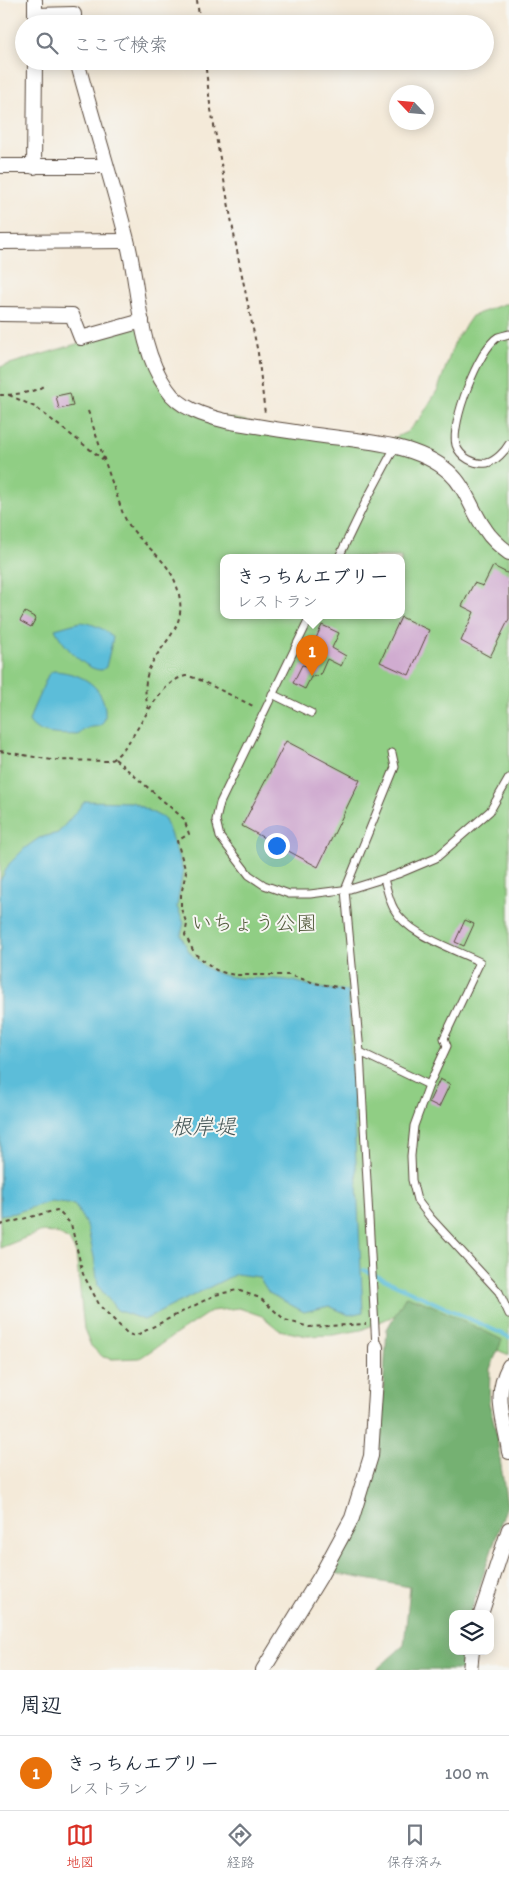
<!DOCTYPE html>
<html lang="ja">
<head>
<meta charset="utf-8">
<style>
	:root { --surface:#fff; --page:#f2f2f3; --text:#1f2937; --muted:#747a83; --line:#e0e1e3; --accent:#d93025 }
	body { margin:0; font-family:Itim,"Klee One",sans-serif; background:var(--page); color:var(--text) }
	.controls { position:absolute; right:15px; bottom:15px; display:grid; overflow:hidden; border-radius:10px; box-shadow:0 2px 12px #0003 }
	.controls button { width:45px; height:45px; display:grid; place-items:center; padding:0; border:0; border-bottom:1px solid var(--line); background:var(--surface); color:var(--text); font:25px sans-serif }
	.compass { position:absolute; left:389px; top:85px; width:45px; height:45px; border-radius:50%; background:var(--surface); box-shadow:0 2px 12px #0003; rotate:296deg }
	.you { position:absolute; left:276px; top:845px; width:18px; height:18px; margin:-12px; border:4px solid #fff; border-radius:50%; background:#1a73e8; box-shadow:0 0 0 8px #1a73e833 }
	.badge { display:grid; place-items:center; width:32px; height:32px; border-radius:50%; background:var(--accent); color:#fff; font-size:16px; font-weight:700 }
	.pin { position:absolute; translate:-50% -41px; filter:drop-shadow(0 1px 2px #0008) }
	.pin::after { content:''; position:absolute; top:26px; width:18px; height:15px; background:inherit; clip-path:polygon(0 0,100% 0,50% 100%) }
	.popup { position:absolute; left:220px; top:554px; width:185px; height:65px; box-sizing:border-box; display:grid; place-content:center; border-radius:10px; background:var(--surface); filter:drop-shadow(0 1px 4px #0005); font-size:16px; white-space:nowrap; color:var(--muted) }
	.popup b { font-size:19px; color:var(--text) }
	.popup::after { content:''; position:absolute; left:50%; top:100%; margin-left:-10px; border:10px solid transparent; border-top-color:var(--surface) }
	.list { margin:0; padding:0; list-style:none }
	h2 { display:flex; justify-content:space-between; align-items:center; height:65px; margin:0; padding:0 20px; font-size:21px }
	h2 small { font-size:16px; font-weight:400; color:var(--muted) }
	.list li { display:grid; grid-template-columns:32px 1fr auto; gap:15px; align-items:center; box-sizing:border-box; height:75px; padding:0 20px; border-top:1px solid var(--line) }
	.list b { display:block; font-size:19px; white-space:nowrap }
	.list p { margin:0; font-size:16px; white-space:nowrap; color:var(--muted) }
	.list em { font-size:16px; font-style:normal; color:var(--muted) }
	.icon { flex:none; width:28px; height:28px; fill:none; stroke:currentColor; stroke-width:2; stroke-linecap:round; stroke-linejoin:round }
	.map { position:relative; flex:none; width:509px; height:1670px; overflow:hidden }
	.search { position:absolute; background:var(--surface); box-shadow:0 2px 12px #0003; left:15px; right:15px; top:15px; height:55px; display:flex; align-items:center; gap:12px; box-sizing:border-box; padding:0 18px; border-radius:28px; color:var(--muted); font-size:19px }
	.sheet { height:140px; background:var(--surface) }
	nav { display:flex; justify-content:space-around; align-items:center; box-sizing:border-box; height:70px; border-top:1px solid var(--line); background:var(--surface); font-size:14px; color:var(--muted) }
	nav a { display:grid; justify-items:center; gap:2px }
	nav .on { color:var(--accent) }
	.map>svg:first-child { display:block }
	.green { fill:#90ce84; stroke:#667c51; fill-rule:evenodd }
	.forest { fill:#74b172; stroke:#586e48 }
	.water { fill:#5bbdd9; stroke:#4b747c }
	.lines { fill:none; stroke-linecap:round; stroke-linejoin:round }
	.stream { stroke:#5bbdd9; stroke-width:4 }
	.building { fill:#d0acd0 }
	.lane-casing { stroke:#57473a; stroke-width:9 }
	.street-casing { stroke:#57473a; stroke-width:16 }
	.path { stroke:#57473a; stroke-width:2; stroke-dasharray:4 4; stroke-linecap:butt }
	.lane { stroke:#fff; stroke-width:7 }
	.street { stroke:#fff; stroke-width:14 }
	.labels { text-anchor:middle; stroke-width:4; stroke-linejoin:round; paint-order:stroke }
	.park-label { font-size:21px; fill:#545b3d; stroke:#f6f6f2 }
	.water-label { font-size:22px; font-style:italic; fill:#455656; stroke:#f6f6f2 }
</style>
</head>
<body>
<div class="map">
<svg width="509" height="1670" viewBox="0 0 509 1670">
	<rect width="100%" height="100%" fill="#f6f6f2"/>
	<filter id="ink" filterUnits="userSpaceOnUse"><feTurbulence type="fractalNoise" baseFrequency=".02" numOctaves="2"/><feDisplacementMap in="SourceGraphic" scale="10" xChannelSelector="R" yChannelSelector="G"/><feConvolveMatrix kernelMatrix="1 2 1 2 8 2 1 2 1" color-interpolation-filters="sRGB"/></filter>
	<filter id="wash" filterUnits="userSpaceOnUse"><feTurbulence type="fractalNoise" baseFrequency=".0096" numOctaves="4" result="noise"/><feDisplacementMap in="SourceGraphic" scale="20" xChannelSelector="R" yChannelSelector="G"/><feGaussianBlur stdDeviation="1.12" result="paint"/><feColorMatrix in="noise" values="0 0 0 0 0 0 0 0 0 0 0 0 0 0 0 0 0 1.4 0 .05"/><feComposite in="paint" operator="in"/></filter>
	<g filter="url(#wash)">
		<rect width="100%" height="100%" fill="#f4ead9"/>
		<path class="green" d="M 504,304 L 509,304 L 509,1355 L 414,1314 L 398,1314 L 361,1330 L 333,1335 L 307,1336 L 279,1330 L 262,1316 L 239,1308 L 211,1311 L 140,1358 L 112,1359 L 103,1357 L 91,1346 L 84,1329 L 76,1253 L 69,1240 L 56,1233 L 40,1232 L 0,1248 L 0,367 L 136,326 L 179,407 L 372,448 L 407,432 L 421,417 L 438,389 L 455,341 L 472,316 ZM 223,557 L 401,557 L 401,615 L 223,615 Z"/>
		<path class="forest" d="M 406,1296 L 431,1305 L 502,1340 L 490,1369 L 489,1403 L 495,1426 L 507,1505 L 470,1614 L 453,1614 L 453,1651 L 464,1651 L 464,1670 L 376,1670 L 404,1645 L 410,1587 L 333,1573 L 355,1523 L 379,1454 L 387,1329 Z"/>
		<g class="water">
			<path d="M 80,622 C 91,623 107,629 113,638 L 106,667 L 102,670 C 85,671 61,643 55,629 Z"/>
			<path d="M 53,671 C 77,672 102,683 105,709 C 105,714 106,719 102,724 C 97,728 93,726 88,728 C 84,729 82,732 78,735 C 62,734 38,737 29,721 L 33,709 L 48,675 Z"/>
			<path d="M 85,801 L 132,802 L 165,819 L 183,870 L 177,907 L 184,923 L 181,935 C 184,941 187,950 192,955 C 219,986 251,976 286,980 C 298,981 309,986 320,988 C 329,990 339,990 348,991 L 363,1312 L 349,1315 L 329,1306 L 304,1312 L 269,1293 L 259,1277 L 236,1274 L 144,1320 L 117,1310 L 98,1286 L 94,1257 L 87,1226 L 74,1204 L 51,1201 L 15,1213 L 0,1215 L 0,881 L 9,864 L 25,848 L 39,838 L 58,833 Z"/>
		</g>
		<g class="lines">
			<path class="stream" d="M 364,1270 L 509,1337"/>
		</g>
		<g id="blocks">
			<g class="building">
				<path d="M 70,393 L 73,406 L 59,409 L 56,396 Z"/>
				<path d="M 493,566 L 509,574 L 509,619 L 490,657 L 461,641 L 474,612 L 462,606 L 474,583 L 483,586 Z"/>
				<path d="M 25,612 L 36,618 L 31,627 L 20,621 Z"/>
				<path d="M 401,617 L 429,630 L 409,675 L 380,662 Z"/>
				<path d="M 322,625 L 339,633 L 332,648 L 346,656 L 341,666 L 327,659 L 320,675 L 311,677 L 305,689 L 293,683 L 302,665 L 307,666 L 315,649 L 312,647 Z"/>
				<path d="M 286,741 L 360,780 L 318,867 L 242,826 Z"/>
				<path d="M 465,920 L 474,924 L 464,946 L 455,942 Z"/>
				<path d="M 440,1079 L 450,1084 L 439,1107 L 429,1102 Z"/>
			</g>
		</g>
	</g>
	<g filter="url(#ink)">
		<use href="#blocks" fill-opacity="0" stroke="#57473a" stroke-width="1"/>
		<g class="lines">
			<g class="lane-casing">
				<g id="lane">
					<path d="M 509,334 C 506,335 501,336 498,337 C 479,348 450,424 456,445 C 460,457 474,465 487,463 C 496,461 505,451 509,444"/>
					<path d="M 339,557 L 366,501 L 395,447"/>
					<path d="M 311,615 L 220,803 L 216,820 L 220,837 L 249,875 L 264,885 L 289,894 L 310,894 L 350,889 L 363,885 L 398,874 L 436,858 L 490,811 L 509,778"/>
					<path d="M 272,694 L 311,713"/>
					<path d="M 384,879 C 387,889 389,900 394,909 C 408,935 454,949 480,962 L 444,1038 L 447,1046 L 429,1085 L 414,1126 L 411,1156 L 412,1180 L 417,1200 L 430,1217 L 499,1292 L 509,1314"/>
					<path d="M 360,1052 L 429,1085"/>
					<path d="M 376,1347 L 360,1052 L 345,890 L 395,767 L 392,753"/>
				</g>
			</g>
			<g class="street-casing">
				<g id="street">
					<path d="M 35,0 L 35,15 L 74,14 L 74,24"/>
					<path d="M 77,61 C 93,121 112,180 127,240 C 140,290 137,346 167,389 C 179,408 205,416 226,421 C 256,426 286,431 316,435 C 358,441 415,442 449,472 C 467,488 471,510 485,529 C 491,539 500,546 509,553"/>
					<path d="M 0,166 L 105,166"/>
					<path d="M 34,167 L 35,61"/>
					<path d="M 0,242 L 127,241"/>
					<path d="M 0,314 L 72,315 L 81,338 L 142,321"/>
					<path d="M 509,1366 C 492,1398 505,1419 509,1452"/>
					<path d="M 481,1614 L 509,1529"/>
					<path d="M 263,1670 L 320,1577 L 352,1518 L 371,1456 L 376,1377 L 376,1347"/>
					<path d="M 470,1670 L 472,1651"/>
				</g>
			</g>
			<g class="path">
				<path d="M 197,0 L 200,24"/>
				<path d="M 205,61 L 210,104 L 238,256 L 258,353 L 265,414"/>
				<path d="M 0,395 C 13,395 36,393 46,384"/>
				<path d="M 9,395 L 35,407 L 105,461"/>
				<path d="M 88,411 C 97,438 106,465 115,491 C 119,500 121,511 126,520 C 144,551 175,559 180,601 C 184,632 157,646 148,672 C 144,685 145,698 149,710"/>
				<path d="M 0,751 L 52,760 L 109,761 C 136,749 152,682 186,676 C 190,676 194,678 198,679 L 255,707"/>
				<path d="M 115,759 L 184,819 L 189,834 L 177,841 L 186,872 L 181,895 L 181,909 L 187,924 L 185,935 L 195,954 L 216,970 L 225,973 L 235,975 L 289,975 L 315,983 L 342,988 L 345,991"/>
				<path d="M 0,1225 L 57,1210 L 71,1224 L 83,1274 L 100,1306 L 128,1334 L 135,1336 L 215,1295 L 237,1290 L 260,1298 L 285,1320 L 309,1327 L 366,1324"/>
			</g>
			<use href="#lane" class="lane"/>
			<use href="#street" class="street"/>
		</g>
	</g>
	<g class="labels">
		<g class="park-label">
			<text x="254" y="930">いちょう公園</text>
		</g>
		<g class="water-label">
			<text x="203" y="1134">根岸堤</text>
		</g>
	</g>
</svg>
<div class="controls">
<button><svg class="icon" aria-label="layers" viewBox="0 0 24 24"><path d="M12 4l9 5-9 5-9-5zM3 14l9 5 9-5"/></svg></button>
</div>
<svg class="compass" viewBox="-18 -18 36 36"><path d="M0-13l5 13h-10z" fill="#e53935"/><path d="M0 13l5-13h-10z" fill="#747a83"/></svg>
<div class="you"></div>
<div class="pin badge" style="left:312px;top:676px;background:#e8710a">1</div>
<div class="popup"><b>きっちんエブリー</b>レストラン</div>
<div class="search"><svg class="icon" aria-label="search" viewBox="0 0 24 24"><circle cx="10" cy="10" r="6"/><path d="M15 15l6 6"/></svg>ここで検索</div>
</div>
<section class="sheet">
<h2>周辺<small></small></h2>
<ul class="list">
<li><span class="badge" style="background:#e8710a">1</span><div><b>きっちんエブリー</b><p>レストラン</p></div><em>100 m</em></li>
</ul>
</section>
<nav>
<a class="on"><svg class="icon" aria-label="map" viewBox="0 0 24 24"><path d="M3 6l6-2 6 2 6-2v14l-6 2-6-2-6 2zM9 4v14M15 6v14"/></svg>地図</a>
<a><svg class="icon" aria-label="directions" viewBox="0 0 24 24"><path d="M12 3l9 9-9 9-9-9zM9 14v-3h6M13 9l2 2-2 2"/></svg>経路</a>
<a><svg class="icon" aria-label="saved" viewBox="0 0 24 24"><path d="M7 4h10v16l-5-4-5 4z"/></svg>保存済み</a>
</nav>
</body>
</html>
